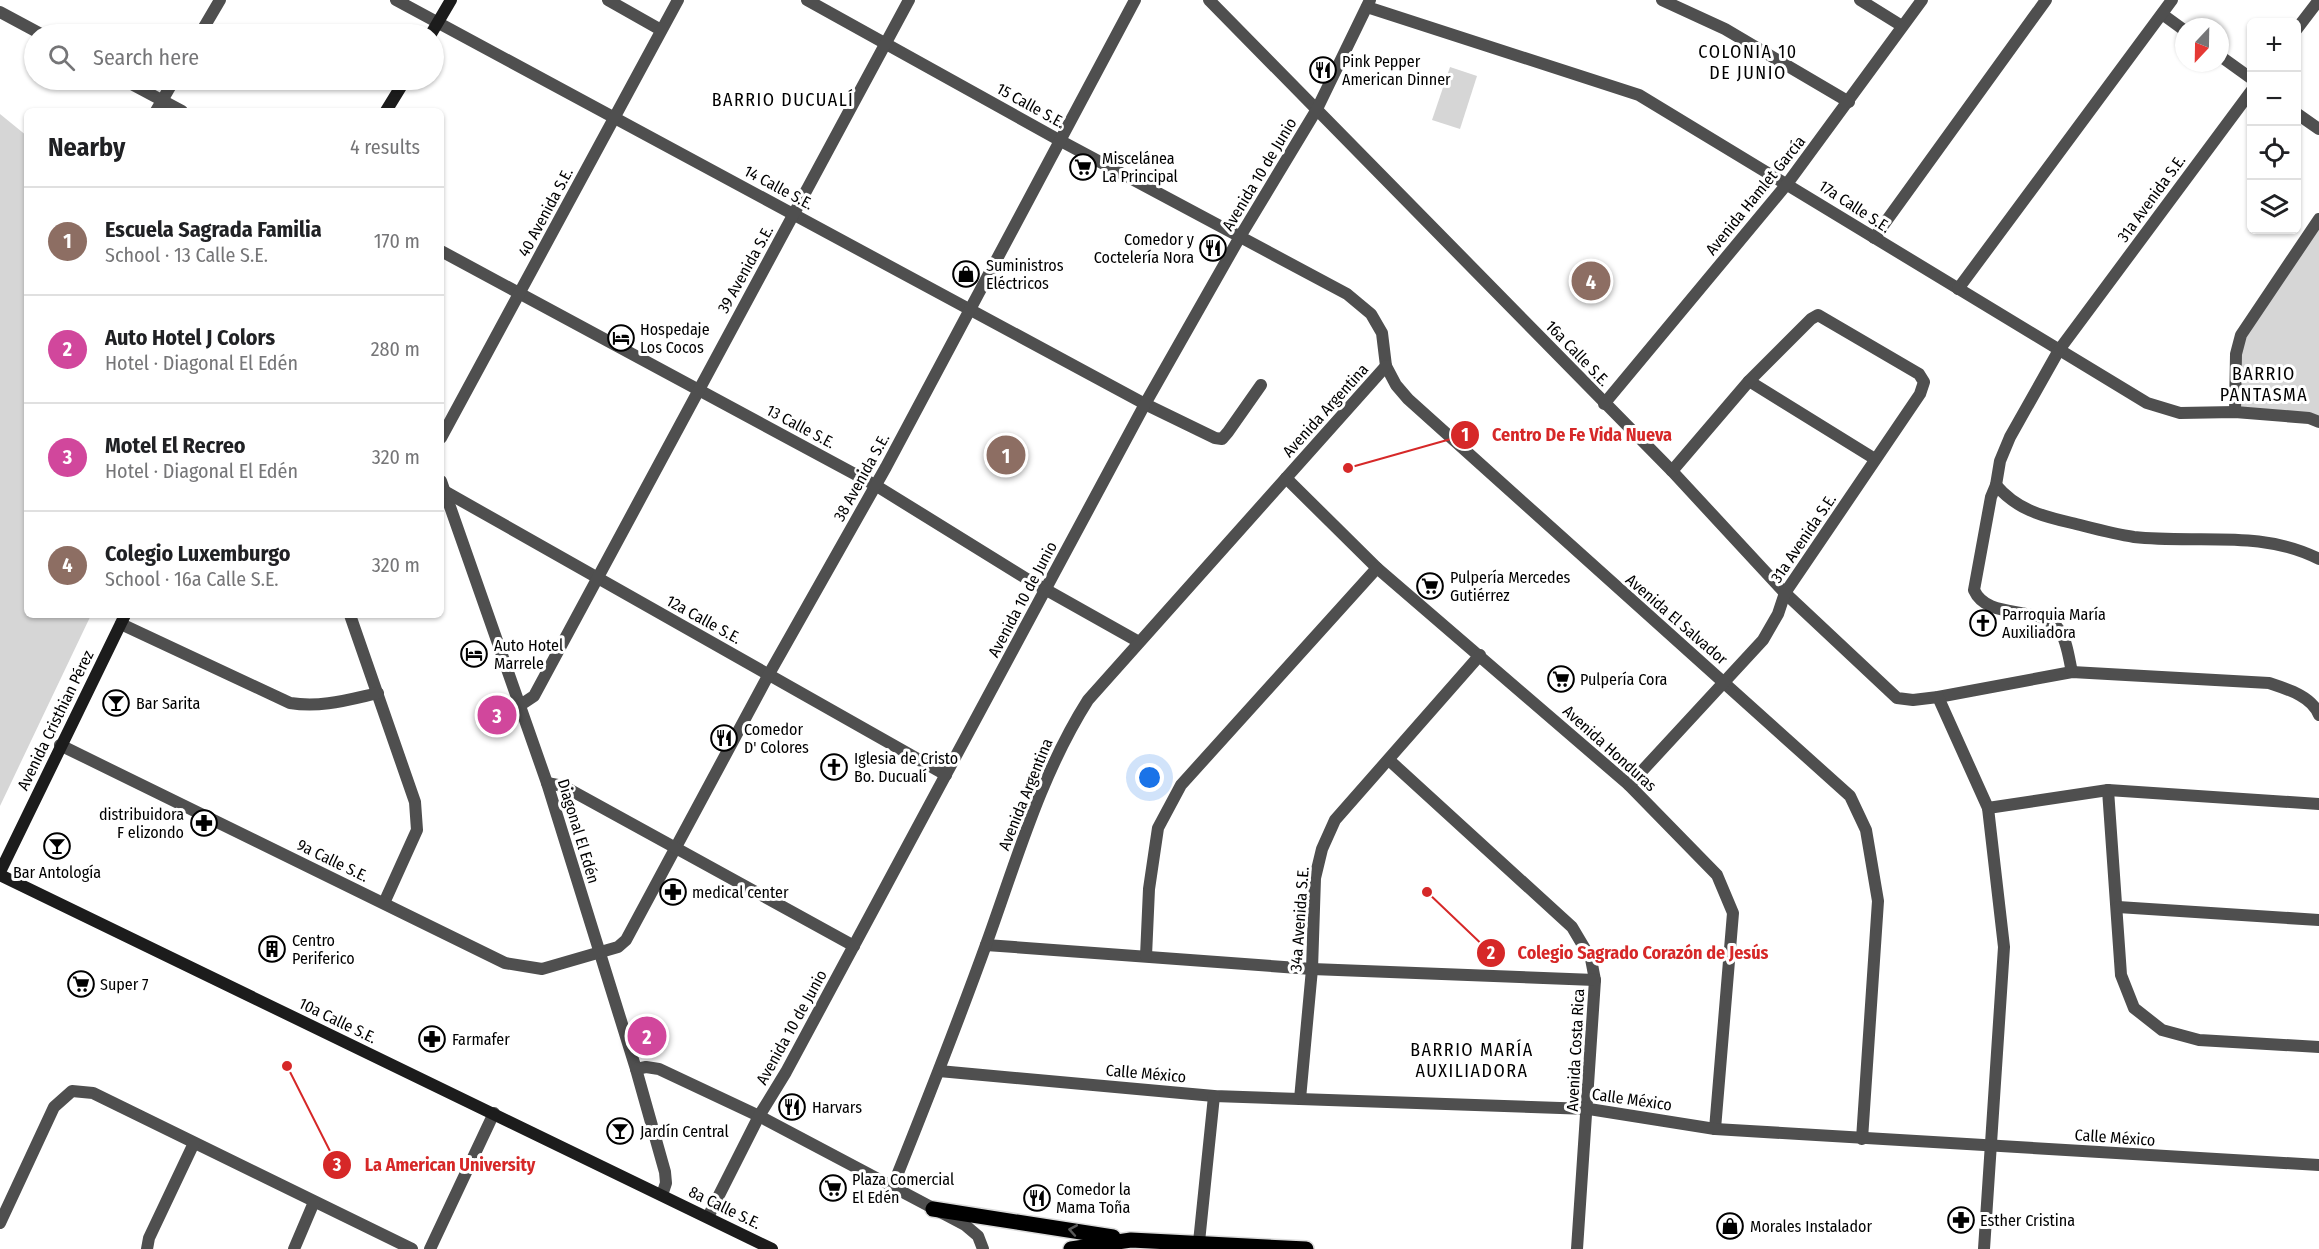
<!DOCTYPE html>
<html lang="en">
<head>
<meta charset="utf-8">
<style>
	:root { --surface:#fff; --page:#f6f6f6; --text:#202124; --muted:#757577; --line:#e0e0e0; --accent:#b45309 }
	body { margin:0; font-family:"Fira Sans Condensed",sans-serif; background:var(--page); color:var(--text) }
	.controls { position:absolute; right:18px; top:18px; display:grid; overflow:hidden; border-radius:9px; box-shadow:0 2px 4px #0004 }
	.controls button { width:54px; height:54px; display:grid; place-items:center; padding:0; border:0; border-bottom:2px solid var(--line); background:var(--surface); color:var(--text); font:30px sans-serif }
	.compass { position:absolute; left:2175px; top:18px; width:54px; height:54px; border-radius:50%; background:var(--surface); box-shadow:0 2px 4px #0004; rotate:202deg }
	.you { position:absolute; left:1150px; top:778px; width:21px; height:21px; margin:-15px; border:4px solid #fff; border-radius:50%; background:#1a73e8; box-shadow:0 0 0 9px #1a73e833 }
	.badge { display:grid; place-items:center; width:39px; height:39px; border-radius:50%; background:var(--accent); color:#fff; font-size:20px; font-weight:700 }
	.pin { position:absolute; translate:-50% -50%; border:3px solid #fff; box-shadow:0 2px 6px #0006 }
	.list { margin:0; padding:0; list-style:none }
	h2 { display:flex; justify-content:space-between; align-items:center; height:78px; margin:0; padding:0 24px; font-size:26px }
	h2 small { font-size:20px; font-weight:400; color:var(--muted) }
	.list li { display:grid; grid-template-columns:39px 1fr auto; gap:18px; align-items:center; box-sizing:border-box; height:108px; padding:0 24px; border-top:2px solid var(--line) }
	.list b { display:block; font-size:22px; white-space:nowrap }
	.list p { margin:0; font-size:20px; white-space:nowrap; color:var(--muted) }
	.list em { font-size:20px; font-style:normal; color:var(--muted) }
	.icon { flex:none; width:33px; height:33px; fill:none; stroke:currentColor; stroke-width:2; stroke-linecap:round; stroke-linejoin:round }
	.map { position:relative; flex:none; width:2319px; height:1249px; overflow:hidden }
	.search { position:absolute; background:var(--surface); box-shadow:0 2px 4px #0004; left:24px; top:24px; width:420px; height:66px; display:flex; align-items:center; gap:15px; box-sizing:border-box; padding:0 21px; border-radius:33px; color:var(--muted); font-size:22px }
	.panel { position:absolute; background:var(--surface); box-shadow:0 2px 4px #0004; left:24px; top:108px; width:420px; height:510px; border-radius:9px }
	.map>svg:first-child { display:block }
	.green { fill:#d6d6d6 }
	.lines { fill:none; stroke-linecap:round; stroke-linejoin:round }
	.primary-casing { stroke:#dbdbdb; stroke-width:18 }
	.street { stroke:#4f4f4f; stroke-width:12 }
	.secondary { stroke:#1c1c1c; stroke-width:12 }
	.primary { stroke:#000; stroke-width:15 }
	.oneway { stroke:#595959 }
	.labels { text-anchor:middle; stroke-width:6; stroke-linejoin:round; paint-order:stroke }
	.poi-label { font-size:16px; fill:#000; stroke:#fff; text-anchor:start }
	.street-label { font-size:16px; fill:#000; stroke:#fff }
	.neighbourhood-label { font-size:18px; letter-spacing:1.5px; fill:#000; stroke:#fff }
	.leader { fill:none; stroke:#d62828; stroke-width:2 }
	.callout-dot { fill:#d62828; stroke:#fff; stroke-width:2 }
	.mark-label { font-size:18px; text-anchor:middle; font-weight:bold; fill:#fff }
	.callout-label { font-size:18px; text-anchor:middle; font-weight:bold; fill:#d62828; stroke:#fff; stroke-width:6; stroke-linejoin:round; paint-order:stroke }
</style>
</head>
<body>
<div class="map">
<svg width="2319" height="1249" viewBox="0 0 2319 1249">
	<rect width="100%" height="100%" fill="#fff"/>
	<g class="green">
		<path d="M 1450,67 L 1477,76 L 1460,129 L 1432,120 Z"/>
		<path d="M 0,114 L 27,136 L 27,615 L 91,615 L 0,806 Z"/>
		<path d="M 2319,219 L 2319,422 L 2235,412 L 2236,354 Z"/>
	</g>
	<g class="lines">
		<g class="primary-casing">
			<g id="primary">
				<path d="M 933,1209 L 1113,1237"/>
				<path d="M 1071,1249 L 1131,1240 L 1306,1249"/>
			</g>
		</g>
		<g class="street">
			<path d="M 396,0 L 1145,404 L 1215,438 L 1222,439 L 1228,432 L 1261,385"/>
			<path d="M 608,0 L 661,30"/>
			<path d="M 807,0 L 1059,140 L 1347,294 L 1371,314 L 1382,333 L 1386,366 L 1396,385 L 1408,399 L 1850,796 L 1866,830 L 1878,901 L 1862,1139"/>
			<path d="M 1209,0 L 1672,471 L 1785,593 L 1897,698 L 1913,700 L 1938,697 L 2072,672 L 2269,683 C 2287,689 2312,696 2319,715"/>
			<path d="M 1662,0 L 1725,29 L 1849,102"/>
			<path d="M 1860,0 L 1902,26"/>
			<path d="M 1367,7 L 1639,95 L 2147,403 L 2180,413 L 2235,412 L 2309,418 L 2319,422"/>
			<path d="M 0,12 L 41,34"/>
			<path d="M 2162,14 L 2184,30"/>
			<path d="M 2296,30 L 2319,0"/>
			<path d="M 200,34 L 220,0"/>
			<path d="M 2220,56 L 2252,79"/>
			<path d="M 124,80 L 182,111"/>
			<path d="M 156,111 L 174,80"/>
			<path d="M 2296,113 L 2319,129"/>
			<path d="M 1874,238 L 2046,0"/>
			<path d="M 441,251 L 875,485 L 1027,579 L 1139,642"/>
			<path d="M 1958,289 L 2172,0"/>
			<path d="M 1749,381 L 1875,459"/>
			<path d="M 1604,404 L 1787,184 L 1922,0"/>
			<path d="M 2235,412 L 2236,354 L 2241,335 L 2319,219"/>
			<path d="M 441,438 L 678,0"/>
			<path d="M 1286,478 L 1377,568 L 1629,785 L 1717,875 L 1733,913 L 1715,1129"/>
			<path d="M 441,481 L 547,783 L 636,1069 L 665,1172 L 666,1183 L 662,1195"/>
			<path d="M 1996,485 C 2016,509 2041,516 2072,523 C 2092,528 2113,534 2134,537 C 2198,544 2260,529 2319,559"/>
			<path d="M 446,492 L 946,775"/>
			<path d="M 350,615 L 415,802 L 417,830 L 384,903"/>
			<path d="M 121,624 L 290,703 C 321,708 347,700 378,693"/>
			<path d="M 2072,672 C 2069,659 2067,641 2060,631 C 2041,603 1988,622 1974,590 L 1991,497 L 1996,485 L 2000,461 L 2010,437 L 2059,350 L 2252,90"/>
			<path d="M 1938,697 L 1988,808 L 2004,947 L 1984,1249"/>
			<path d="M 519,706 L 534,696 L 909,0"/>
			<path d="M 60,745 L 505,963 L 542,969 L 618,947 L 626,940 L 769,674 L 886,467 L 1135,0"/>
			<path d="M 1389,760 L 1572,927 L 1591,959 L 1595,980 L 1577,1249"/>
			<path d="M 547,783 L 563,786 L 854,946"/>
			<path d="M 1629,785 L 1763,640 L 1778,614 L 1785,593 L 1920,394 L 1924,382 L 1919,374 L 1818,315 L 1811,319 L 1749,381 L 1672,471"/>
			<path d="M 2108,790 L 2121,975 L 2134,1008 L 2162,1030 L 2199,1040 L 2319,1047"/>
			<path d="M 1988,808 L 2108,790 L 2319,804"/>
			<path d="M 2118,907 L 2319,920"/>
			<path d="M 986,945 L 1312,969 L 1595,980"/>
			<path d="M 1146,956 L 1149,889 L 1158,828 L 1181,785 L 1377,568"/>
			<path d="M 636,1069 L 646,1067 L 659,1069 L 759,1116 L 965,1225 L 978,1236 L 983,1249"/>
			<path d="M 939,1071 L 1214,1096 L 1589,1109 L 1715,1129 L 2319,1165"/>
			<path d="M 1300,1099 L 1312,969 L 1315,878 L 1322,849 L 1335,820 L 1480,655"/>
			<path d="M 892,1188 C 925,1106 957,1025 987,942 C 1017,859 1041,774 1088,700 L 1386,366"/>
			<path d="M 708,1217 L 759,1116 L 786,1072 L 1145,404 L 1241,235 L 1317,109 L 1370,0"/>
			<path d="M 0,1223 L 54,1107 L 72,1091 L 93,1093 L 412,1249"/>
			<path d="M 1199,1242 L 1214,1096"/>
			<path d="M 147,1249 L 149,1238 L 194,1143"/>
			<path d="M 294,1249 L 314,1202"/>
			<path d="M 430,1249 L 494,1113"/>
		</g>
		<g class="secondary">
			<path d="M 431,34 L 451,0"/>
			<path d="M 386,111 L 405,80"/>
			<path d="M 0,872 L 125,615"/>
			<path d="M 0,875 L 772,1249"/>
		</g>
		<use href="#primary" class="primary"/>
	</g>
	<defs><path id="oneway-chevron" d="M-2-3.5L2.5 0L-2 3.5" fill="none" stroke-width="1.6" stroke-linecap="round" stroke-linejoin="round" transform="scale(1.5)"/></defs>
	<use class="oneway" href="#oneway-chevron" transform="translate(1073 1230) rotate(-170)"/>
	<defs>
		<g id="restaurant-ring" transform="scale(1.35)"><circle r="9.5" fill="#fff" stroke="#000" stroke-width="1.5"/><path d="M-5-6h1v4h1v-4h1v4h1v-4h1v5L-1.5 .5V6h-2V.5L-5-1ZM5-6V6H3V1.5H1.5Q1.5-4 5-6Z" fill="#000"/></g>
		<g id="supermarket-ring" transform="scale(1.35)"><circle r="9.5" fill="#fff" stroke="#000" stroke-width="1.5"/><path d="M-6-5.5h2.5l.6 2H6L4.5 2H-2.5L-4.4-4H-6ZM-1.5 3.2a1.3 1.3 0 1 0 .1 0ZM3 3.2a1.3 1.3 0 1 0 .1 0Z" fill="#000"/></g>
		<g id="shop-ring" transform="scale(1.35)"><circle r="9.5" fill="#fff" stroke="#000" stroke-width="1.5"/><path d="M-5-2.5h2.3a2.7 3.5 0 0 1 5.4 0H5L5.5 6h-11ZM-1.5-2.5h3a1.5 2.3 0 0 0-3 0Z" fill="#000"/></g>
		<g id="hotel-ring" transform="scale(1.35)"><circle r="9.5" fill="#fff" stroke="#000" stroke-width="1.5"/><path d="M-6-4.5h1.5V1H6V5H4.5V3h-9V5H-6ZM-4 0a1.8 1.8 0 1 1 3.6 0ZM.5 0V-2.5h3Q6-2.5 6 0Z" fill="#000"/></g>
		<g id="church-ring" transform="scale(1.35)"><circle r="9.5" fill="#fff" stroke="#000" stroke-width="1.5"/><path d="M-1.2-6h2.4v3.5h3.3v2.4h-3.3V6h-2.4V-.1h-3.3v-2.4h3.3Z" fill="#000"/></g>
		<g id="bar-ring" transform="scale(1.35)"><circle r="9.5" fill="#fff" stroke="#000" stroke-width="1.5"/><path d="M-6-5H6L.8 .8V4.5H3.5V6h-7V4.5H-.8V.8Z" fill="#000"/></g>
		<g id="pharmacy-ring" transform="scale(1.35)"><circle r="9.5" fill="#fff" stroke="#000" stroke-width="1.5"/><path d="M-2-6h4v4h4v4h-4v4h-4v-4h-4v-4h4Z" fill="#000"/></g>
		<g id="building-ring" transform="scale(1.35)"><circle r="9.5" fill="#fff" stroke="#000" stroke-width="1.5"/><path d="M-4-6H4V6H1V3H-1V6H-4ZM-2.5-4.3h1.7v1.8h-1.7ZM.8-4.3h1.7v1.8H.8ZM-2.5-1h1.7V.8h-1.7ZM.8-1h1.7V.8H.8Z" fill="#000"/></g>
	</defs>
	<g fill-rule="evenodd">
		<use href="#restaurant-ring" x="1323" y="70"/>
		<use href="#supermarket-ring" x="1083" y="167"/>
		<use href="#restaurant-ring" x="1213" y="248"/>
		<use href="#shop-ring" x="966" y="274"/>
		<use href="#hotel-ring" x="621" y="338"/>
		<use href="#supermarket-ring" x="1430" y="586"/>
		<use href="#church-ring" x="1983" y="623"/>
		<use href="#hotel-ring" x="474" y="654"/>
		<use href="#supermarket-ring" x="1561" y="679"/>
		<use href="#bar-ring" x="116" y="703"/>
		<use href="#restaurant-ring" x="724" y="738"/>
		<use href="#church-ring" x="834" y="767"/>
		<use href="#pharmacy-ring" x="204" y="823"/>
		<use href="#bar-ring" x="57" y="846"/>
		<use href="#pharmacy-ring" x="673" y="892"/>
		<use href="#building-ring" x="272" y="949"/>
		<use href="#supermarket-ring" x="81" y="984"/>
		<use href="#pharmacy-ring" x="432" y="1039"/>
		<use href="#restaurant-ring" x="792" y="1107"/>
		<use href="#bar-ring" x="620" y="1131"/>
		<use href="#supermarket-ring" x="833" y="1188"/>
		<use href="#restaurant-ring" x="1037" y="1198"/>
		<use href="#pharmacy-ring" x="1961" y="1220"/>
		<use href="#shop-ring" x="1730" y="1226"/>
	</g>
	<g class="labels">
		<g class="poi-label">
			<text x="1342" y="67">Pink Pepper<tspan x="1342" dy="18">American Dinner</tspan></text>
			<text x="1102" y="164">Miscelánea<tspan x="1102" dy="18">La Principal</tspan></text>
			<text x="1194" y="245" text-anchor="end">Comedor y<tspan x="1194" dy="18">Coctelería Nora</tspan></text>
			<text x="986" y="271">Suministros<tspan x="986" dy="18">Eléctricos</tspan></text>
			<text x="640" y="335">Hospedaje<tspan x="640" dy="18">Los Cocos</tspan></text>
			<text x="1450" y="583">Pulpería Mercedes<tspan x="1450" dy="18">Gutiérrez</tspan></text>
			<text x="2002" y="620">Parroquia María<tspan x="2002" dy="18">Auxiliadora</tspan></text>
			<text x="494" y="651">Auto Hotel<tspan x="494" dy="18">Marrele</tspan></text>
			<text x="1580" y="685">Pulpería Cora</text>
			<text x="136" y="709">Bar Sarita</text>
			<text x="744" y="735">Comedor<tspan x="744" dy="18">D' Colores</tspan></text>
			<text x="854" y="764">Iglesia de Cristo<tspan x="854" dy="18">Bo. Ducualí</tspan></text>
			<text x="184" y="820" text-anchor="end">distribuidora<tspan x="184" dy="18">F elizondo</tspan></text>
			<text x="57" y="878" text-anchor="middle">Bar Antología</text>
			<text x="692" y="898">medical center</text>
			<text x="292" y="946">Centro<tspan x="292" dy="18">Periferico</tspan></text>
			<text x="100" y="990">Super 7</text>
			<text x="452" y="1045">Farmafer</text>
			<text x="812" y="1113">Harvars</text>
			<text x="640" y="1137">Jardín Central</text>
			<text x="852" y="1185">Plaza Comercial<tspan x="852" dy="18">El Edén</tspan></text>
			<text x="1056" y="1195">Comedor la<tspan x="1056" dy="18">Mama Toña</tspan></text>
			<text x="1980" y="1226">Esther Cristina</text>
			<text x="1750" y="1232">Morales Instalador</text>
		</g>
		<g class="street-label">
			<text transform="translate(1031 105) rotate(29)" y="6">15 Calle S.E.</text>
			<text transform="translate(1259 174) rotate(-59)" y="6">Avenida 10 de Junio</text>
			<text transform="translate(779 187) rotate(28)" y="6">14 Calle S.E.</text>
			<text transform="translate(1755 195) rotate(-51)" y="6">Avenida Hamlet García</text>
			<text transform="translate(2151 198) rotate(-54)" y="6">31a Avenida S.E.</text>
			<text transform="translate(1855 206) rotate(33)" y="6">17a Calle S.E.</text>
			<text transform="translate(545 212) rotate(-62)" y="6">40 Avenida S.E.</text>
			<text transform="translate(745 269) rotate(-61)" y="6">39 Avenida S.E.</text>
			<text transform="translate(1578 353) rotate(46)" y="6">16a Calle S.E.</text>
			<text transform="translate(1325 410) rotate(-48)" y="6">Avenida Argentina</text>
			<text transform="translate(801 426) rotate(28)" y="6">13 Calle S.E.</text>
			<text transform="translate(861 477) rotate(-61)" y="6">38 Avenida S.E.</text>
			<text transform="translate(1803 538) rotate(-56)" y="6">31a Avenida S.E.</text>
			<text transform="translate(1022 599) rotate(-62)" y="6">Avenida 10 de Junio</text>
			<text transform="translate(704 619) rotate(29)" y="6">12a Calle S.E.</text>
			<text transform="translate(1677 619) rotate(41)" y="6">Avenida El Salvador</text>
			<text transform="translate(55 720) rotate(-64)" y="6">Avenida Cristhian Pérez</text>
			<text transform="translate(1610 748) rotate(42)" y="6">Avenida Honduras</text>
			<text transform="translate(1025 794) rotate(-68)" y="6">Avenida Argentina</text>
			<text transform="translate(579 831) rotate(73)" y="6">Diagonal El Edén</text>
			<text transform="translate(333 860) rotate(26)" y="6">9a Calle S.E.</text>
			<text transform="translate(1299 919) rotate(-86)" y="6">34a Avenida S.E.</text>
			<text transform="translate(338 1020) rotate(26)" y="6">10a Calle S.E.</text>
			<text transform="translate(791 1027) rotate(-61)" y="6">Avenida 10 de Junio</text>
			<text transform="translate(1575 1050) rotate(-87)" y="6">Avenida Costa Rica</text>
			<text transform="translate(1146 1073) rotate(5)" y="6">Calle México</text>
			<text transform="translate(1632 1099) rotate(8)" y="6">Calle México</text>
			<text transform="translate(2115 1137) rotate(4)" y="6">Calle México</text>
			<text transform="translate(725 1207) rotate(26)" y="6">8a Calle S.E.</text>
		</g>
		<g class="neighbourhood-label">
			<text x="1748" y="58">COLONIA 10<tspan x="1748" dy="21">DE JUNIO</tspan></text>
			<text x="783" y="106">BARRIO DUCUALÍ</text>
			<text x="2264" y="380">BARRIO<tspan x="2264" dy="21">PANTASMA</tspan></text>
			<text x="1472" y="1056">BARRIO MARÍA<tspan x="1472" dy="21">AUXILIADORA</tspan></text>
		</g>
	</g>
	<path class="leader" d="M1348 468L1465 435M1427 892L1491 953M287 1066L337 1165"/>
	<g class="callout-dot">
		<circle cx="1348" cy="468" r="6"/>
		<circle cx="1427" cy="892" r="6"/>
		<circle cx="287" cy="1066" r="6"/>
		<circle cx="1465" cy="435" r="15"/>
		<circle cx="1491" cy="953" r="15"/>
		<circle cx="337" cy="1165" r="15"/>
	</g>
	<g class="mark-label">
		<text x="1465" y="441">1</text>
		<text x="1491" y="959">2</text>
		<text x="337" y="1171">3</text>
	</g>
	<g class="callout-label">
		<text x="1582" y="441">Centro De Fe Vida Nueva</text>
		<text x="1643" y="959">Colegio Sagrado Corazón de Jesús</text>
		<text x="450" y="1171">La American University</text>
	</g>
</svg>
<div class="controls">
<button>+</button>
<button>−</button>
<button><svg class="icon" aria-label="locate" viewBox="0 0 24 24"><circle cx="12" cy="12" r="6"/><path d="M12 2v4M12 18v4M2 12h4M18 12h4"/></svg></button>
<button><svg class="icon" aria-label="layers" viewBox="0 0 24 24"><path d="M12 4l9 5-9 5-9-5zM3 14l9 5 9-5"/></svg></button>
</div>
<svg class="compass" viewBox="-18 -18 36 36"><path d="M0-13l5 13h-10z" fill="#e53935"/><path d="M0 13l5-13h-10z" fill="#757577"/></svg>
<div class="you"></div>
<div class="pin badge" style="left:1006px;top:455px;background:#8d6e63">1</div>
<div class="pin badge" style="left:647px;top:1036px;background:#d1479c">2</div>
<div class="pin badge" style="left:497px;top:715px;background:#d1479c">3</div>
<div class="pin badge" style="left:1591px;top:281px;background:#8d6e63">4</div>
<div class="search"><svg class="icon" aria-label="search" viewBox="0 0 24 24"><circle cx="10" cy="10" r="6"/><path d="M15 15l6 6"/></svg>Search here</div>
<section class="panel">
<h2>Nearby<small>4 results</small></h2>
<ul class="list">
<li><span class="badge" style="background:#8d6e63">1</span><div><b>Escuela Sagrada Familia</b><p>School · 13 Calle S.E.</p></div><em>170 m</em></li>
<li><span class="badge" style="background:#d1479c">2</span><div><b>Auto Hotel J Colors</b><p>Hotel · Diagonal El Edén</p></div><em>280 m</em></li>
<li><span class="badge" style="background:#d1479c">3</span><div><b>Motel El Recreo</b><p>Hotel · Diagonal El Edén</p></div><em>320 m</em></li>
<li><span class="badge" style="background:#8d6e63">4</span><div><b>Colegio Luxemburgo</b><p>School · 16a Calle S.E.</p></div><em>320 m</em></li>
</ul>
</section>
</div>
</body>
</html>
